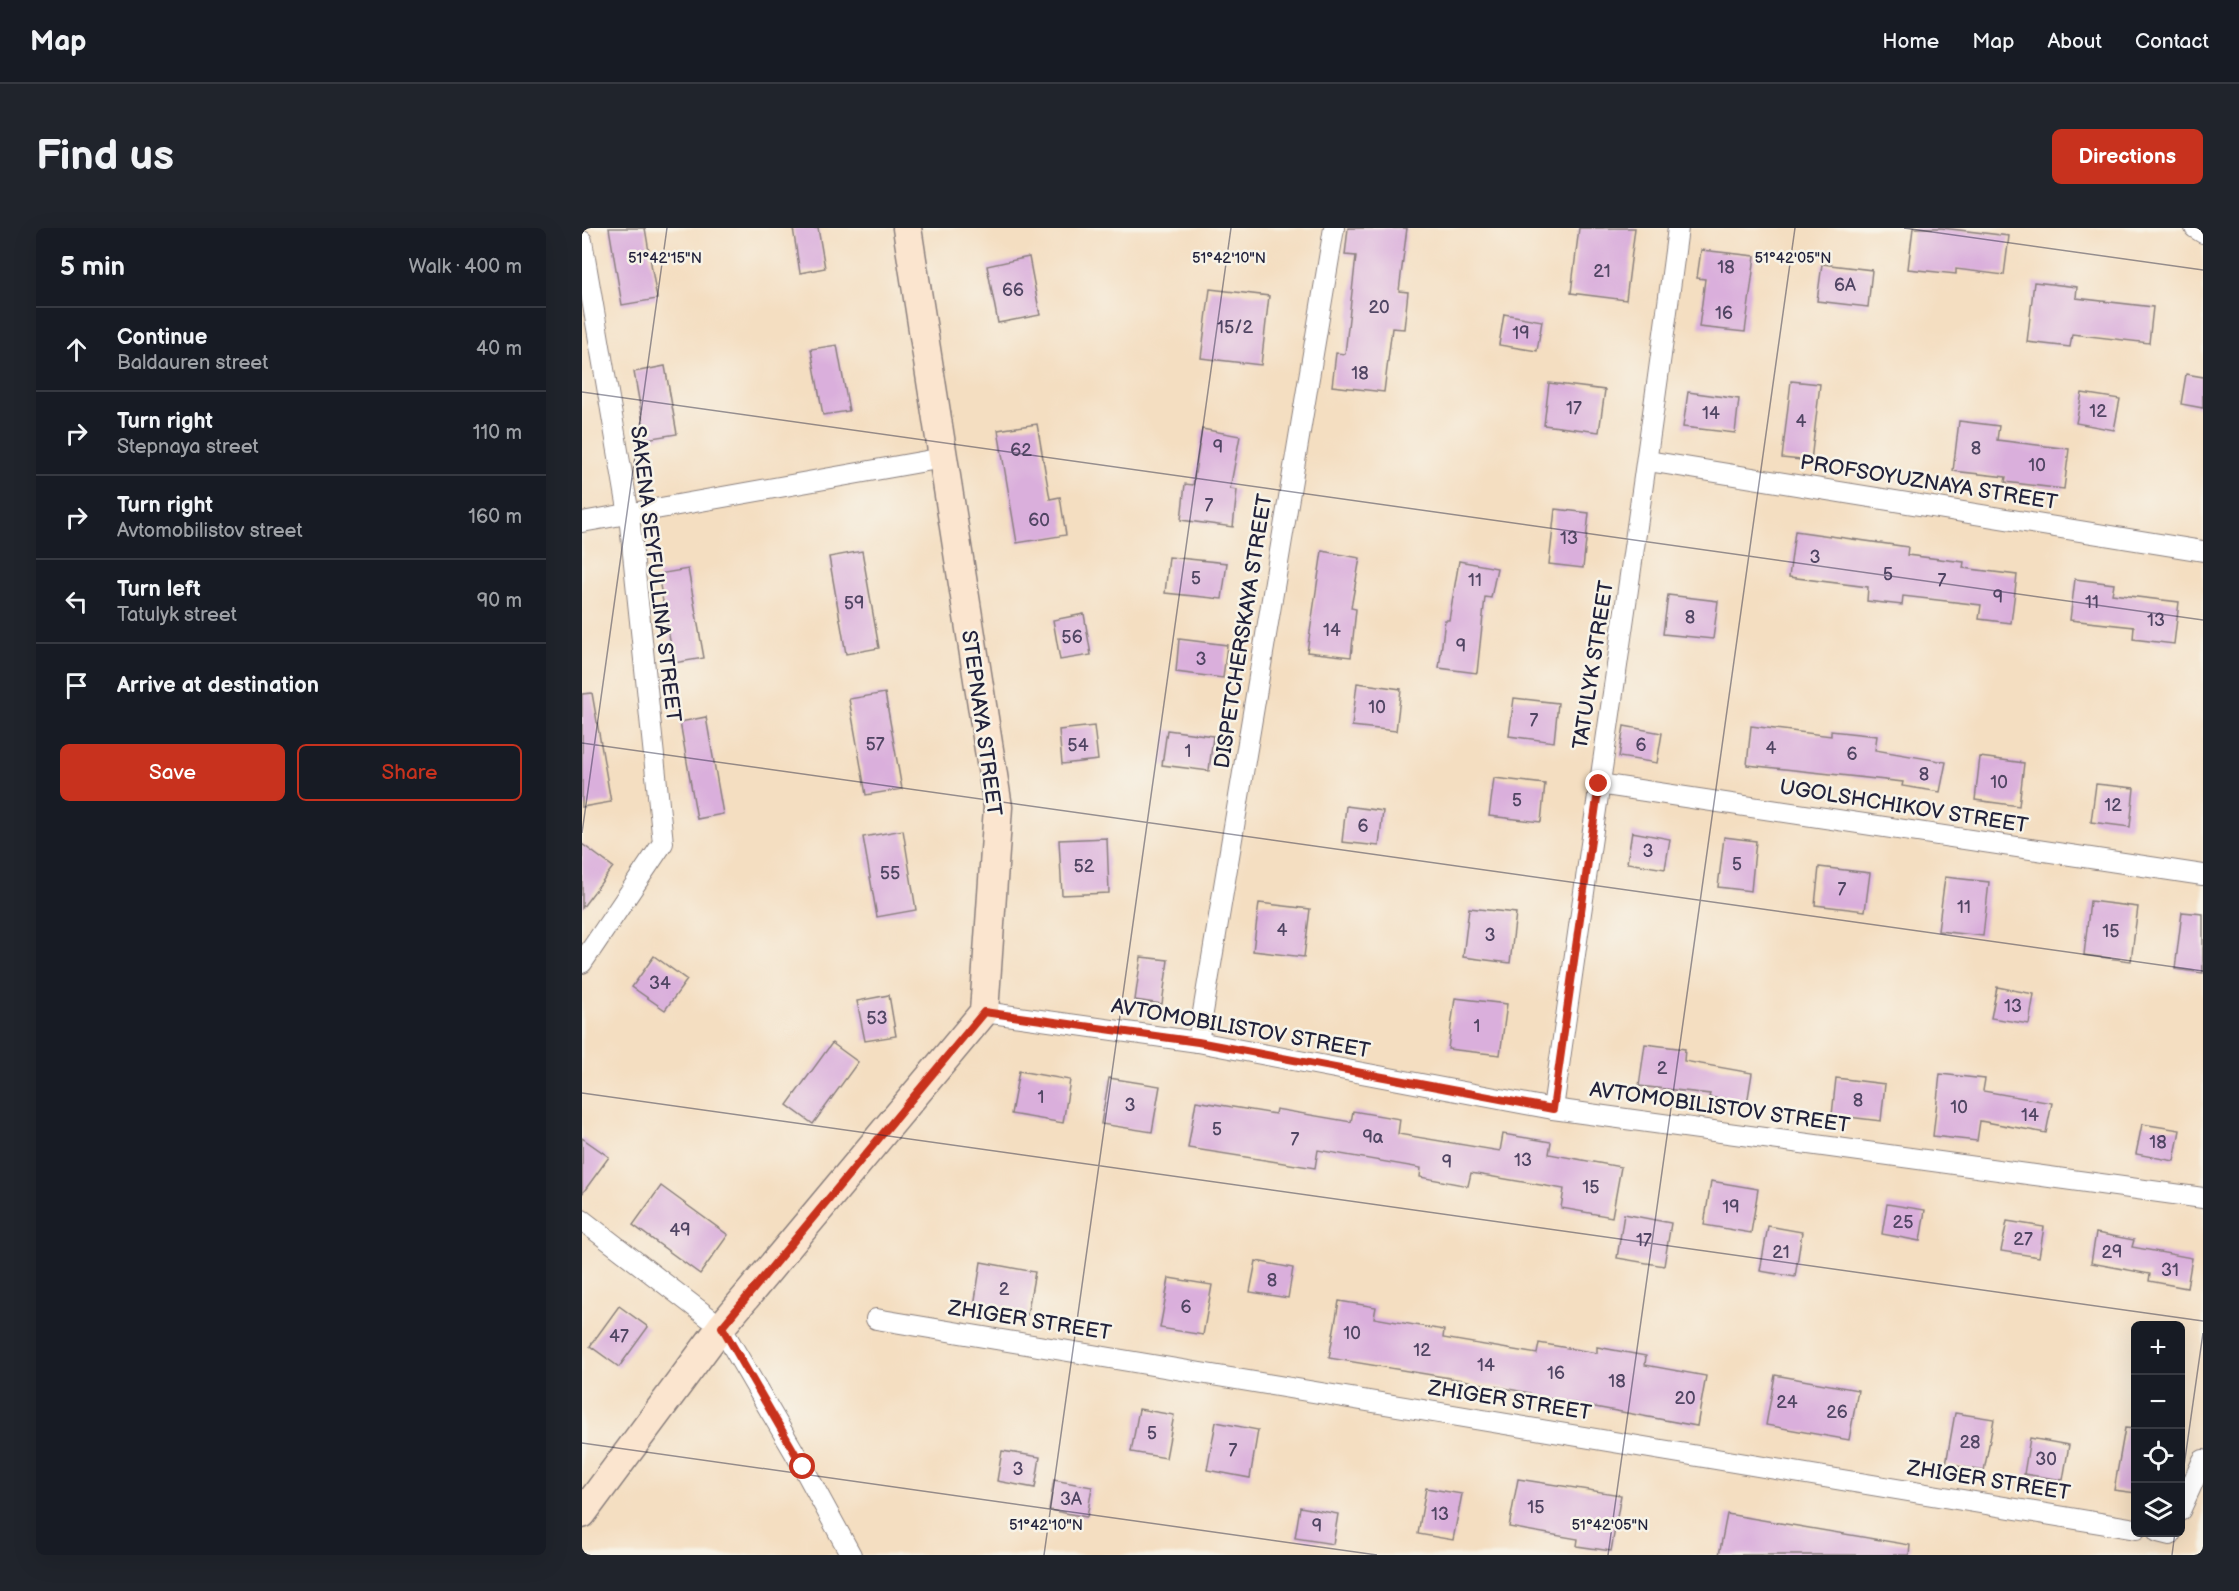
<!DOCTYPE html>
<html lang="en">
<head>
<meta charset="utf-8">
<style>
	:root { --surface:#171b24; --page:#20242c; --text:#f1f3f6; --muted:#9ea1a6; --line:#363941; --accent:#c8321e }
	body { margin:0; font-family:"Balsamiq Sans",sans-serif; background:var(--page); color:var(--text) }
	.controls { position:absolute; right:18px; bottom:18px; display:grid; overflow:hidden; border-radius:9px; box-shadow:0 6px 24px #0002 }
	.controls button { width:54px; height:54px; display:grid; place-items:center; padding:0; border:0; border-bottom:2px solid var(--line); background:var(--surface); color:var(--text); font:30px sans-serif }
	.stop { position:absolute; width:18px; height:18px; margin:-14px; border:4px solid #c8321e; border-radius:50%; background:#fff }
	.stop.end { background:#c8321e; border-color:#fff; box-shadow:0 2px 6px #0008 }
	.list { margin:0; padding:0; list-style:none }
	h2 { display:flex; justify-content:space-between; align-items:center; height:78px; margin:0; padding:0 24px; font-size:26px }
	h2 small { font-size:20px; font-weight:400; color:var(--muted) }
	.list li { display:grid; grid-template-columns:39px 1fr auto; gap:18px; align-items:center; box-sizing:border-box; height:84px; padding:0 24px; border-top:2px solid var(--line) }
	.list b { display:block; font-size:22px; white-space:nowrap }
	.list p { margin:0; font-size:20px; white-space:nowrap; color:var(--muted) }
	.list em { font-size:20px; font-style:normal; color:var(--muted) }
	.actions { display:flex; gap:12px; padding:18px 24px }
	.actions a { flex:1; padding:14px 0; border:2px solid var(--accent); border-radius:9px; text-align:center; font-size:21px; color:var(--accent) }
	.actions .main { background:var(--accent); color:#fff }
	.icon { flex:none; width:33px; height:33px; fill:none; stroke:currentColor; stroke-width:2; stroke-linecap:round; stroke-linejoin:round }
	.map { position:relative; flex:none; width:1621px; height:1327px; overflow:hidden; border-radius:9px }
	header { display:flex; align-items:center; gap:36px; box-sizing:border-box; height:84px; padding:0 30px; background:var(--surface); border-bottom:2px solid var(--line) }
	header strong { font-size:28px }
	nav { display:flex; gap:33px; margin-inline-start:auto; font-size:21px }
	.intro { display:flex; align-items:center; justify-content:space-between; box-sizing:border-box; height:144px; padding:0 36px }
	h1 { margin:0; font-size:42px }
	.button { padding:15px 27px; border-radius:9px; background:var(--accent); color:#fff; font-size:21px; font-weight:700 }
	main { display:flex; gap:36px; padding:0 36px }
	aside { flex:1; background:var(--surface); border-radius:9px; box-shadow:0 6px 24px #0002 }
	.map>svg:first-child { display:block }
	.building { fill:#daafdc }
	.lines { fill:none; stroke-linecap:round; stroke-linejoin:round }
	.street-casing { stroke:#8b807e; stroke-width:22 }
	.secondary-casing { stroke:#8b807e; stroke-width:31 }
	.street { stroke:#fff; stroke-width:20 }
	.secondary { stroke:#fbe5cf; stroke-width:28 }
	.route { stroke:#c8321e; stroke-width:8 }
	.ticks { fill:none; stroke:#22223b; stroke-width:1.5; stroke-opacity:0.45 }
	.labels { text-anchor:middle; stroke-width:5; stroke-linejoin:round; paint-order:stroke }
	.number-label { font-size:18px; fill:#504563 }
	.street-label { font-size:21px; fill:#22223b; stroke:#f7f3e8 }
	.ticks-label { font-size:15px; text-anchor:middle; fill:#22223b; stroke:#f7f3e8; stroke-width:5; stroke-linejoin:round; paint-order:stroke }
</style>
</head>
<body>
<header>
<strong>Map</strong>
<nav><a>Home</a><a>Map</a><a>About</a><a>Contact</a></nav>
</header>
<div class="intro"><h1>Find us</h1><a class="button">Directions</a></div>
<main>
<aside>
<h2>5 min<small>Walk · 400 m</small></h2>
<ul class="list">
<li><svg class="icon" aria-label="ahead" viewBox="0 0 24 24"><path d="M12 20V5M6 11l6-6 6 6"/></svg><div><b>Continue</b><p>Baldauren street</p></div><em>40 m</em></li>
<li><svg class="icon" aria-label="right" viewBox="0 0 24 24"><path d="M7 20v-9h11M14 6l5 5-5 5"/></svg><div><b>Turn right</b><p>Stepnaya street</p></div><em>110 m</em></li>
<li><svg class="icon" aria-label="right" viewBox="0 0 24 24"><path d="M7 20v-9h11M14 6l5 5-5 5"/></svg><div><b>Turn right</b><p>Avtomobilistov street</p></div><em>160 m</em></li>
<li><svg class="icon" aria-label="left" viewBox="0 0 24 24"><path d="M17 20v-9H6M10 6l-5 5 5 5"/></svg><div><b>Turn left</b><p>Tatulyk street</p></div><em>90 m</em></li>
<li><svg class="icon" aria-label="arrive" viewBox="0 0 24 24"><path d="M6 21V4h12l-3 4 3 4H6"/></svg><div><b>Arrive at destination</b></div></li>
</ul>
<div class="actions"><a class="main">Save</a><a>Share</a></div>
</aside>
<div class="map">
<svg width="1621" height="1327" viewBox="0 0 1621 1327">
	<rect width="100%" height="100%" fill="#f7f3e8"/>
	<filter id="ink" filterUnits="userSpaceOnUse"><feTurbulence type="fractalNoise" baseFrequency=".0167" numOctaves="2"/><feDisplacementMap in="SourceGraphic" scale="12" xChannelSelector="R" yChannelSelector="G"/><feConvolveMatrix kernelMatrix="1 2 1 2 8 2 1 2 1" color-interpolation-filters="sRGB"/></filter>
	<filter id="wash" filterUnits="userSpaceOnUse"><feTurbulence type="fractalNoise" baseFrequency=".008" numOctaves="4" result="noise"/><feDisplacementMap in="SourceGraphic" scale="24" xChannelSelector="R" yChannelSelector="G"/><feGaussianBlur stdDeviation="1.35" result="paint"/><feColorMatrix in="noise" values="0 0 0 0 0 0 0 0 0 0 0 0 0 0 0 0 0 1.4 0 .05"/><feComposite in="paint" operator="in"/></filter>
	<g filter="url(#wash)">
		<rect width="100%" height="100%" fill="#f4dec1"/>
		<g id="blocks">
			<g class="building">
				<path d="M 27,0 L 63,0 L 75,71 L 40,77 Z"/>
				<path d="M 211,0 L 236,0 L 243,40 L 218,45 Z"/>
				<path d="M 766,0 L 825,0 L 817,63 L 826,64 L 822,101 L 810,100 L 802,164 L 750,158 L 754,125 L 763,126 L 774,28 L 763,27 Z"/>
				<path d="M 997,0 L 1053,0 L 1044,72 L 989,65 Z"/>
				<path d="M 1331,0 L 1360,0 L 1427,8 L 1422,47 L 1374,41 L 1374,46 L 1326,41 Z"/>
				<path d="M 1119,22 L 1173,28 L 1163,104 L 1117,99 L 1123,51 L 1115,50 Z"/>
				<path d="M 447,29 L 458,87 L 416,95 L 405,38 Z"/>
				<path d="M 1240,36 L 1290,42 L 1286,79 L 1235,73 Z"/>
				<path d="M 1452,54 L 1495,59 L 1494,70 L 1571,79 L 1567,115 L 1490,106 L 1488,119 L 1445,114 Z"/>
				<path d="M 628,61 L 687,68 L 679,137 L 619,130 Z"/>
				<path d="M 922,86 L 960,93 L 955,123 L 917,117 Z"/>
				<path d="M 255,117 L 267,183 L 241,187 L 229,121 Z"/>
				<path d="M 83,138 L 95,206 L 64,211 L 52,144 Z"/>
				<path d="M 1604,146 L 1621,149 L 1621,180 L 1599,176 Z"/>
				<path d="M 1209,153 L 1238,156 L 1229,233 L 1200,230 Z"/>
				<path d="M 967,155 L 1023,162 L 1017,204 L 962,197 Z"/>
				<path d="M 1106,164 L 1157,171 L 1153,205 L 1101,199 Z"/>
				<path d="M 1500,165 L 1538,171 L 1532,202 L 1494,195 Z"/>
				<path d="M 1377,193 L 1417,198 L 1415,212 L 1487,221 L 1482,261 L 1423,254 L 1424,249 L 1371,243 Z"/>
				<path d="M 455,196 L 468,271 L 478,269 L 484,307 L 435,315 L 416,202 Z"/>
				<path d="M 620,201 L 658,208 L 648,261 L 655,262 L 651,299 L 599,292 L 603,256 L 611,257 Z"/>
				<path d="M 973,281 L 1007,285 L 1001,340 L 967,336 Z"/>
				<path d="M 1213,303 L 1326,319 L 1325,327 L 1382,334 L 1381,340 L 1435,347 L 1429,395 L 1397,391 L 1399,377 L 1321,368 L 1320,377 L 1285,373 L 1286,359 L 1207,349 Z"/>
				<path d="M 280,323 L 297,420 L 264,426 L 247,329 Z"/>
				<path d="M 740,323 L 778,330 L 769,380 L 774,381 L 769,429 L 725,424 Z"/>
				<path d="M 587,329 L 645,335 L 640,371 L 583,365 Z"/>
				<path d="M 877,333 L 915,340 L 909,370 L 903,369 L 895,445 L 857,440 L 863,392 L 867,392 Z"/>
				<path d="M 106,341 L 122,430 L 92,435 L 76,346 Z"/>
				<path d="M 1493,351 L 1532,356 L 1530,366 L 1597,374 L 1592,416 L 1551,411 L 1552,399 L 1488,392 Z"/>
				<path d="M 1086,367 L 1136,373 L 1131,411 L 1081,406 Z"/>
				<path d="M 502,386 L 509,427 L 478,432 L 471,392 Z"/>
				<path d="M 597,411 L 645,417 L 641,450 L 594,444 Z"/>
				<path d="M 775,455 L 819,461 L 814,503 L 770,498 Z"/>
				<path d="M 10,465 L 29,574 L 0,579 L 0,466 Z"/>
				<path d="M 303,465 L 320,561 L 284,567 L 267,471 Z"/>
				<path d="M 932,470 L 976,475 L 972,514 L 927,508 Z"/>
				<path d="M 124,489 L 141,586 L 115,591 L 98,494 Z"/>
				<path d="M 512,498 L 516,532 L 480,536 L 477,502 Z"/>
				<path d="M 1042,498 L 1080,505 L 1075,535 L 1037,529 Z"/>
				<path d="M 1169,498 L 1249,508 L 1249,503 L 1295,508 L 1293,522 L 1364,534 L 1358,564 L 1320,558 L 1321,554 L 1165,537 Z"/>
				<path d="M 585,502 L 631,508 L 627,543 L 580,537 Z"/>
				<path d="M 1398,529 L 1442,535 L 1437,578 L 1393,572 Z"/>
				<path d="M 912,550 L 963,556 L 959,594 L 907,588 Z"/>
				<path d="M 1514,556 L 1552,560 L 1548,599 L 1509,594 Z"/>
				<path d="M 764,578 L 801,583 L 797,618 L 760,614 Z"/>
				<path d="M 321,602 L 334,682 L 295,689 L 281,609 Z"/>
				<path d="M 1050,604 L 1088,611 L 1083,641 L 1045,635 Z"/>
				<path d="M 1142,609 L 1174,613 L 1169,663 L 1136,659 Z"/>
				<path d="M 525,610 L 527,665 L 480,667 L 477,612 Z"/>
				<path d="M 0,616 L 31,639 L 0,680 Z"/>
				<path d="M 1237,639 L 1288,645 L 1283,683 L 1233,677 Z"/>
				<path d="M 1363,649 L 1407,654 L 1401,708 L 1356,703 Z"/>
				<path d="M 1508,673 L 1556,679 L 1549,733 L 1502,727 Z"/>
				<path d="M 677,675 L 728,681 L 722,729 L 671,723 Z"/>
				<path d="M 887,680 L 934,685 L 928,735 L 881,729 Z"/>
				<path d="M 1600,684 L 1621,686 L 1621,745 L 1593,741 Z"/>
				<path d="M 72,728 L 105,752 L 83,782 L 50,759 Z"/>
				<path d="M 559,729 L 586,732 L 580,776 L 553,772 Z"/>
				<path d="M 1415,759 L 1452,766 L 1447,796 L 1409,790 Z"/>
				<path d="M 307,767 L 314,808 L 283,813 L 275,773 Z"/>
				<path d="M 873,770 L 925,776 L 918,827 L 866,821 Z"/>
				<path d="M 250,815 L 276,834 L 231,896 L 205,877 Z"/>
				<path d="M 1063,816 L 1103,821 L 1102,833 L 1170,845 L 1165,876 L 1127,869 L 1128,866 L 1057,858 Z"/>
				<path d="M 437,843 L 488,852 L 481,895 L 429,886 Z"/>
				<path d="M 1358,846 L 1403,851 L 1401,863 L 1470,875 L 1464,905 L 1398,893 L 1395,913 L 1351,908 Z"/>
				<path d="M 527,850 L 578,858 L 570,904 L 519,896 Z"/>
				<path d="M 1254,850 L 1303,856 L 1299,893 L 1250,887 Z"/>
				<path d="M 614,873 L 693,886 L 694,881 L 769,894 L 771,883 L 818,891 L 816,906 L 918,923 L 921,906 L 969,914 L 967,926 L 1039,939 L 1030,989 L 979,980 L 982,961 L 889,945 L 886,958 L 838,949 L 839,940 L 736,922 L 733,940 L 606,920 Z"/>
				<path d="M 1560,896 L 1598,902 L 1592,933 L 1554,926 Z"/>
				<path d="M 0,910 L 27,929 L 0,966 Z"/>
				<path d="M 1129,953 L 1176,961 L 1169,1005 L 1122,997 Z"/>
				<path d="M 79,958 L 146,1007 L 118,1046 L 51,997 Z"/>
				<path d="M 1305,976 L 1343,982 L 1338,1013 L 1300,1006 Z"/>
				<path d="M 1042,986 L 1089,995 L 1082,1038 L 1035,1030 Z"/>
				<path d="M 1425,993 L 1462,999 L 1457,1029 L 1419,1023 Z"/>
				<path d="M 1186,998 L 1220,1004 L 1213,1049 L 1178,1043 Z"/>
				<path d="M 1514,1005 L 1552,1012 L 1550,1019 L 1610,1030 L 1605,1060 L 1567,1053 L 1568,1046 L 1509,1035 Z"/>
				<path d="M 674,1033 L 711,1040 L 706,1070 L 668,1064 Z"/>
				<path d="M 399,1034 L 453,1044 L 445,1087 L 392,1078 Z"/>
				<path d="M 587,1050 L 630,1057 L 621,1107 L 578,1100 Z"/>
				<path d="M 757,1073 L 794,1079 L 792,1090 L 862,1102 L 861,1110 L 955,1126 L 957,1115 L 1015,1125 L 1015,1119 L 1064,1128 L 1063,1137 L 1124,1148 L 1115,1198 L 948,1167 L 948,1165 L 880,1152 L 747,1130 Z"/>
				<path d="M 37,1078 L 66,1099 L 37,1139 L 8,1118 Z"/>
				<path d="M 1193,1147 L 1276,1162 L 1267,1212 L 1184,1197 Z"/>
				<path d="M 557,1181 L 592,1187 L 584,1230 L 549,1224 Z"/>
				<path d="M 1373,1185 L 1412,1191 L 1402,1243 L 1364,1236 Z"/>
				<path d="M 634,1194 L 676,1202 L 668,1250 L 625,1242 Z"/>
				<path d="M 1543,1200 L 1554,1201 L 1554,1265 L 1532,1262 Z"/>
				<path d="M 1448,1210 L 1487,1217 L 1481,1252 L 1442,1246 Z"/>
				<path d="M 420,1223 L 458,1229 L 453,1260 L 415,1253 Z"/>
				<path d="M 936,1251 L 1039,1267 L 1029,1323 L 995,1318 L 996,1311 L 927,1299 Z"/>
				<path d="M 472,1252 L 510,1259 L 505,1289 L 467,1282 Z"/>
				<path d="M 844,1260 L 880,1266 L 871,1312 L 836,1306 Z"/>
				<path d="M 718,1279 L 756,1286 L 751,1316 L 713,1310 Z"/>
				<path d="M 1145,1286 L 1328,1317 L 1327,1327 L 1137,1327 Z"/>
			</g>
		</g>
	</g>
	<g filter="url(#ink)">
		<use href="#blocks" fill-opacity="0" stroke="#8b807e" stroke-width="1.5"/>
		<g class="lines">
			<g class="street-casing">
				<g id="street">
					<path d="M 1613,0 L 1621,5"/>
					<path d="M 0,13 L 47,287 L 81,615 L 0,735"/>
					<path d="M 1066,233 L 1621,323"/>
					<path d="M 0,294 L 361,230"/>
					<path d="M 1017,556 L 1621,647"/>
					<path d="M 402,784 L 616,814 L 971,881 L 1621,970"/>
					<path d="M 616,814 L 752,0"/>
					<path d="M 971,881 C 1012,587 1058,294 1096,0"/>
					<path d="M 0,992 L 139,1099 L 221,1239 L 269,1327"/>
					<path d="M 294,1091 L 1554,1301"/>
					<path d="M 1598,1283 L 1621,1232"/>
					<path d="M 1576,1304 L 1588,1307 L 1589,1304"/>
				</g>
			</g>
			<g class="secondary-casing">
				<path id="secondary" d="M 0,1286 L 139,1099 L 402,784 L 416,579 L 325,0"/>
			</g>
			<use href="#street" class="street"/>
			<use href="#secondary" class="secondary"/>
		</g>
	</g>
	<g class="lines" filter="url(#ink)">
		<path class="route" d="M 221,1239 L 140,1099 L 402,784 L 616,814 L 971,881 L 1017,556"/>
	</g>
	<path class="ticks" d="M 1322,0 L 1621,42M 0,164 L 1621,392M 0,515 L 1621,743M 0,605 L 85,0M 0,865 L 1621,1093M 0,1215 L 795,1327M 1598,1266 L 1621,1105M 462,1327 L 649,0M 1026,1327 L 1213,0M 1590,1327 L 1593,1304"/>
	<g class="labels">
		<g class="number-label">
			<text x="1144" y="45">18</text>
			<text x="1020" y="49">21</text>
			<text x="1263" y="63">6А</text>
			<text x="431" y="68">66</text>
			<text x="797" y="85">20</text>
			<text x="1142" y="91">16</text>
			<text x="653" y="105">15/2</text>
			<text x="939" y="111">19</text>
			<text x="778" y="151">18</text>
			<text x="992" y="186">17</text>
			<text x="1516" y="189">12</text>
			<text x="1129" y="191">14</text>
			<text x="1219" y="199">4</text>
			<text x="636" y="225">9</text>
			<text x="1394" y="226">8</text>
			<text x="439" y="228">62</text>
			<text x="1455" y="243">10</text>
			<text x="627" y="283">7</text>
			<text x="457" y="298">60</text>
			<text x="987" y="316">13</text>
			<text x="1233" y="335">3</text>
			<text x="1306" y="352">5</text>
			<text x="614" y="356">5</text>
			<text x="893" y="358">11</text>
			<text x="1360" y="358">7</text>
			<text x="1416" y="375">9</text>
			<text x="1510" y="380">11</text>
			<text x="272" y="381">59</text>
			<text x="1108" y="395">8</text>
			<text x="1574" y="398">13</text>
			<text x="750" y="408">14</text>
			<text x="490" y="415">56</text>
			<text x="879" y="424">9</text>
			<text x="619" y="437">3</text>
			<text x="795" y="485">10</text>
			<text x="952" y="498">7</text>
			<text x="293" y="522">57</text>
			<text x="496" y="523">54</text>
			<text x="1059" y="523">6</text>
			<text x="1189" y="526">4</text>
			<text x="606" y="529">1</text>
			<text x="1270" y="532">6</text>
			<text x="1342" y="552">8</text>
			<text x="1417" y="560">10</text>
			<text x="935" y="578">5</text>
			<text x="1531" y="583">12</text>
			<text x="781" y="604">6</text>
			<text x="1066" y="629">3</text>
			<text x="1155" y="642">5</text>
			<text x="502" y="644">52</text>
			<text x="308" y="651">55</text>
			<text x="1260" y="667">7</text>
			<text x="1382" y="685">11</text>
			<text x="700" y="708">4</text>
			<text x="1529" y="709">15</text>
			<text x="908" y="713">3</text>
			<text x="78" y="761">34</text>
			<text x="1431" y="784">13</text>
			<text x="295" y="796">53</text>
			<text x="895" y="804">1</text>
			<text x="1080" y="846">2</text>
			<text x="459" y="875">1</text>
			<text x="1276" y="878">8</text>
			<text x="548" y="883">3</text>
			<text x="1377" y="885">10</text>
			<text x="1448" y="893">14</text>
			<text x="635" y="907">5</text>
			<text x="791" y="915">9а</text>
			<text x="713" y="917">7</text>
			<text x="1576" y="920">18</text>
			<text x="941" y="938">13</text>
			<text x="865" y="940">9</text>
			<text x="1009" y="965">15</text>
			<text x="1149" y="985">19</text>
			<text x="1321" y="1000">25</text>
			<text x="98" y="1008">49</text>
			<text x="1441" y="1017">27</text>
			<text x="1062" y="1018">17</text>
			<text x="1199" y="1030">21</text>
			<text x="1530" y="1030">29</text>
			<text x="1588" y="1048">31</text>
			<text x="690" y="1058">8</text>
			<text x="422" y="1067">2</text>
			<text x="604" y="1085">6</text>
			<text x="770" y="1111">10</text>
			<text x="37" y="1114">47</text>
			<text x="840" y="1128">12</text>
			<text x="904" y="1143">14</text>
			<text x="974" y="1151">16</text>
			<text x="1035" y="1159">18</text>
			<text x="1103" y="1176">20</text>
			<text x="1205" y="1180">24</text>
			<text x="1255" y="1190">26</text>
			<text x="570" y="1211">5</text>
			<text x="1388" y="1220">28</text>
			<text x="651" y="1228">7</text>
			<text x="1464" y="1237">30</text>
			<text x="436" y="1247">3</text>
			<text x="489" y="1277">3А</text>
			<text x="954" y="1285">15</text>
			<text x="858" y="1292">13</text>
			<text x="735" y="1304">9</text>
		</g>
		<g class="street-label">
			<text transform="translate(1347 254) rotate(9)" y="7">PROFSOYUZNAYA STREET</text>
			<text transform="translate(74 346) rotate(83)" y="7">SAKENA SEYFULLINA STREET</text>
			<text transform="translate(661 403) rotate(-81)" y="7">DISPETCHERSKAYA STREET</text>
			<text transform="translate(1011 437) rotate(-81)" y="7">TATULYK STREET</text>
			<text transform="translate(400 495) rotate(82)" y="7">STEPNAYA STREET</text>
			<text transform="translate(1322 578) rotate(9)" y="7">UGOLSHCHIKOV STREET</text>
			<text transform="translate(659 800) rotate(10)" y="7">AVTOMOBILISTOV STREET</text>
			<text transform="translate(1138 879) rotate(8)" y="7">AVTOMOBILISTOV STREET</text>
			<text transform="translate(448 1092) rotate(9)" y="7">ZHIGER STREET</text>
			<text transform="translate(928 1172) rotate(9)" y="7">ZHIGER STREET</text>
			<text transform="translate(1407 1252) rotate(9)" y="7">ZHIGER STREET</text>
		</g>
	</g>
	<g class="ticks-label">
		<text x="83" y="35">51°42'15"N</text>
		<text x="647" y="35">51°42'10"N</text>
		<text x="1211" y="35">51°42'05"N</text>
		<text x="464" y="1302">51°42'10"N</text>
		<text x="1028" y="1302">51°42'05"N</text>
	</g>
</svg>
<div class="controls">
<button>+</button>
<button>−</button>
<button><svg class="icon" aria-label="locate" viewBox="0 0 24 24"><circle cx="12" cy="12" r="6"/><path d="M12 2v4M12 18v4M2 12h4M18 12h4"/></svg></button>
<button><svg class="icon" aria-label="layers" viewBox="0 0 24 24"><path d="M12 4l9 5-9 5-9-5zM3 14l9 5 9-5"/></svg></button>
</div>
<div class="stop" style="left:221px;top:1239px"></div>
<div class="stop end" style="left:1017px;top:556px"></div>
</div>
</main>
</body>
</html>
